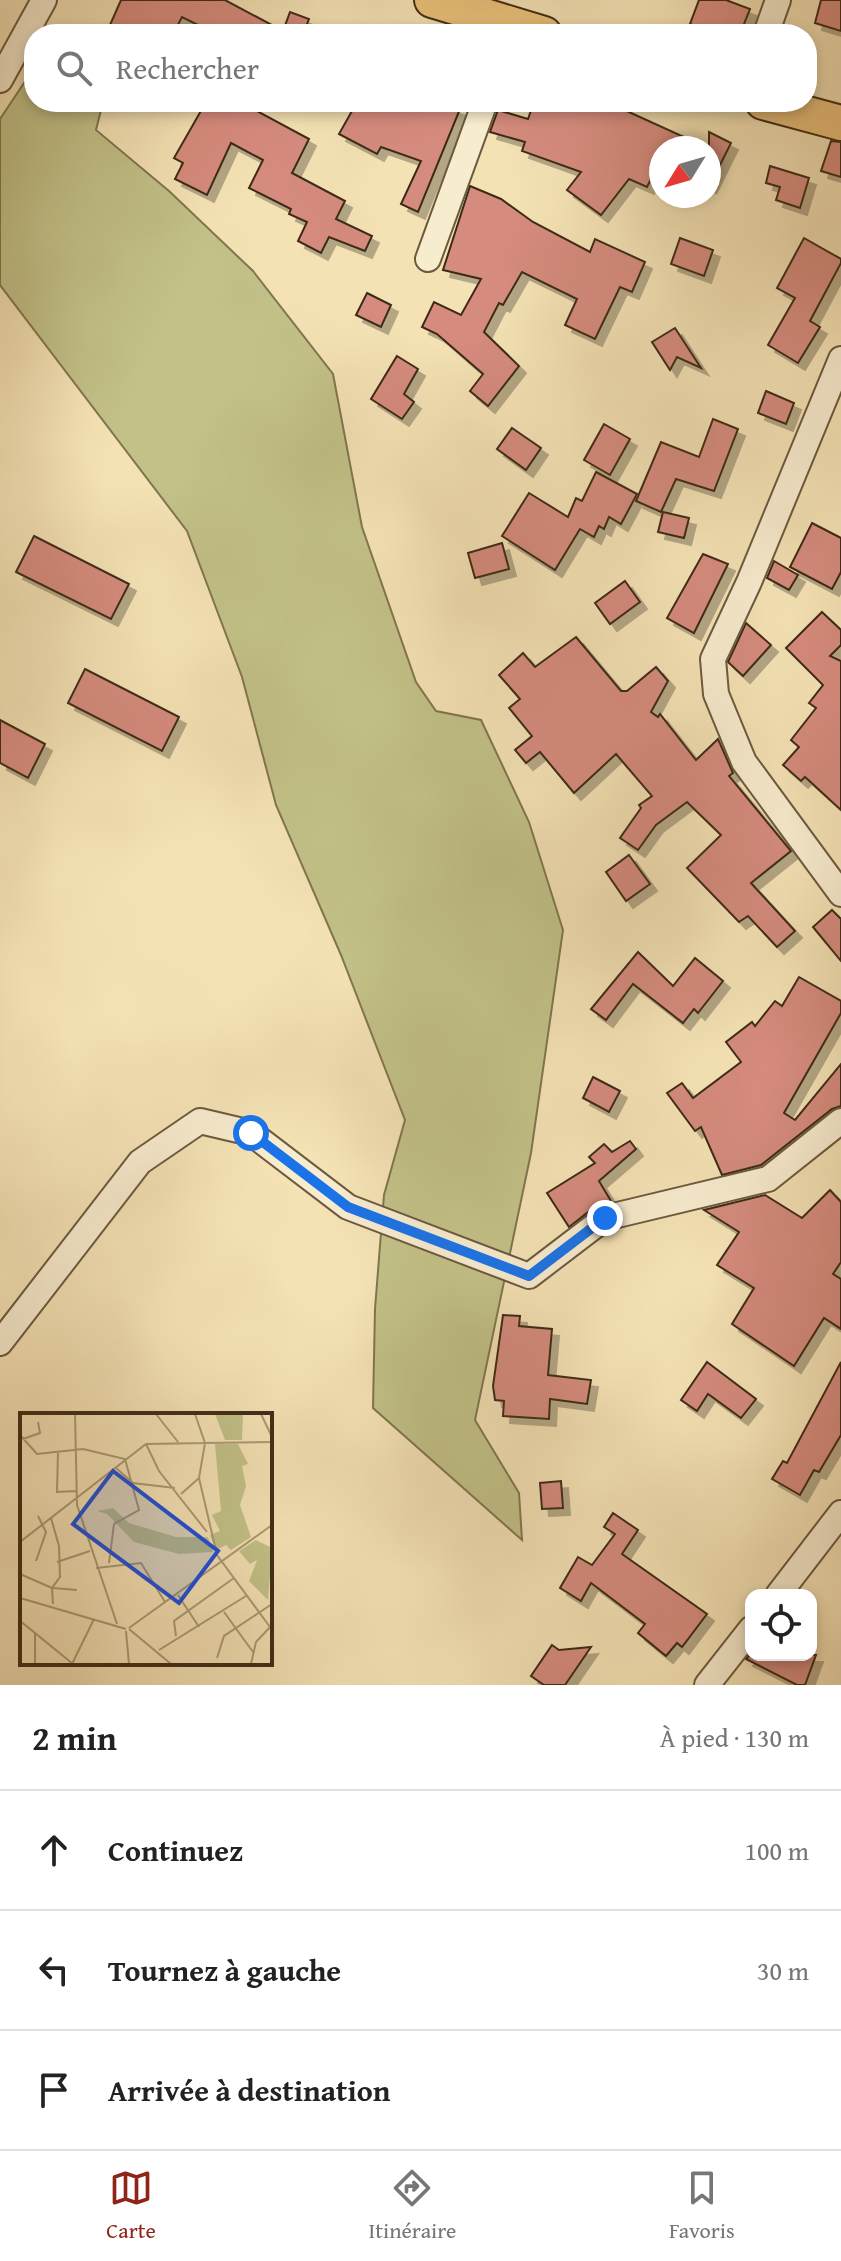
<!DOCTYPE html>
<html lang="fr">
<head>
<meta charset="utf-8">
<style>
	:root { --surface:#fff; --page:#f2f2f2; --text:#222; --muted:#767676; --line:#e0e0e0; --accent:#8f2418 }
	body { margin:0; font-family:"Gentium Book Plus",serif; background:var(--page); color:var(--text) }
	.controls { position:absolute; right:24px; bottom:24px; display:grid; overflow:hidden; border-radius:16px; box-shadow:0 4px 12px #0003 }
	.controls button { width:72px; height:72px; display:grid; place-items:center; padding:0; border:0; border-bottom:2px solid var(--line); background:var(--surface); color:var(--text); font:40px sans-serif }
	.compass { position:absolute; left:649px; top:136px; width:72px; height:72px; border-radius:50%; background:var(--surface); box-shadow:0 4px 12px #0003; rotate:233deg }
	.stop { position:absolute; width:24px; height:24px; margin:-18px; border:6px solid #1a73e8; border-radius:50%; background:#fff }
	.stop.end { background:#1a73e8; border-color:#fff; box-shadow:0 2px 8px #0008 }
	.list { margin:0; padding:0; list-style:none }
	h2 { display:flex; justify-content:space-between; align-items:center; height:104px; margin:0; padding:0 32px; font-size:34px }
	h2 small { font-size:26px; font-weight:400; color:var(--muted) }
	.list li { display:grid; grid-template-columns:52px 1fr auto; gap:24px; align-items:center; box-sizing:border-box; height:120px; padding:0 32px; border-top:2px solid var(--line) }
	.list b { display:block; font-size:30px; white-space:nowrap }
	.list em { font-size:26px; font-style:normal; color:var(--muted) }
	.icon { flex:none; width:44px; height:44px; fill:none; stroke:currentColor; stroke-width:2; stroke-linecap:round; stroke-linejoin:round }
	.map { position:relative; flex:none; width:841px; height:1685px; overflow:hidden }
	.search { position:absolute; background:var(--surface); box-shadow:0 4px 12px #0003; left:24px; right:24px; top:24px; height:88px; display:flex; align-items:center; gap:20px; box-sizing:border-box; padding:0 28px; border-radius:32px; color:var(--muted); font-size:30px }
	.sheet { height:464px; background:var(--surface) }
	nav { display:flex; justify-content:space-around; align-items:center; box-sizing:border-box; height:112px; border-top:2px solid var(--line); background:var(--surface); font-size:22px; color:var(--muted) }
	nav a { display:grid; justify-items:center; gap:4px }
	nav .on { color:var(--accent) }
	.map>svg:first-child { display:block }
	.green { fill:#c2c188; stroke:#80764f; stroke-width:2 }
	.building { fill:#d58b7e; stroke:#3e2c16; stroke-width:2; filter:url(#shadow) }
	.lines { fill:none; stroke-linecap:round; stroke-linejoin:round }
	.minor-casing { stroke:#6c5a3e; stroke-width:28 }
	.highway-casing { stroke:#3e2c16; stroke-width:38 }
	.minor { stroke:#f8eccf; stroke-width:24 }
	.highway { stroke:#eac17a; stroke-width:34 }
	.route { stroke:#1a73e8; stroke-width:10 }
	.inset-road { fill:none; stroke:#ab9975; stroke-width:2 }
	.view { fill:#1d4ed8; fill-opacity:0.15; stroke:#1d4ed8; stroke-width:4 }
	.inset-edge { fill:none; stroke:#3e2c16; stroke-width:4 }
</style>
</head>
<body>
<div class="map">
<svg width="841" height="1685" viewBox="0 0 841 1685">
	<defs>
		<filter id="shadow"><feDropShadow dx="7" dy="7" stdDeviation="0" flood-color="#0004"/></filter>
	</defs>
	<rect width="100%" height="100%" fill="#f4e2b5"/>
	<filter id="stains"><feTurbulence type="fractalNoise" baseFrequency=".0025" numOctaves="4"/><feColorMatrix values="0 0 0 0 .2 0 0 0 0 .09 0 0 0 0 .02 0 0 0 .5 -.17"/></filter>
	<radialGradient id="worn" r=".72"><stop offset=".6" stop-color="#630" stop-opacity="0"/><stop offset="1" stop-color="#630" stop-opacity=".3"/></radialGradient>
	<path class="green" d="M 34,68 L 34,102 L 103,102 L 96,130 L 169,191 L 253,271 L 333,374 L 362,527 L 416,682 L 436,711 L 481,720 L 529,822 L 563,930 L 531,1153 L 475,1420 L 519,1493 L 522,1540 L 373,1408 L 375,1309 L 384,1195 L 405,1120 L 341,955 L 276,805 L 242,677 L 187,531 L 0,285 L 0,119 Z"/>
	<g class="building">
		<path d="M 121,0 L 225,0 L 283,31 L 290,12 L 309,19 L 303,34 L 216,34 L 182,17 L 173,34 L 106,34 Z"/>
		<path d="M 699,0 L 726,0 L 750,9 L 740,34 L 692,34 L 695,26 L 690,24 Z"/>
		<path d="M 821,0 L 841,0 L 841,31 L 815,23 Z"/>
		<path d="M 206,102 L 240,102 L 309,139 L 292,173 L 345,201 L 336,219 L 372,236 L 365,251 L 329,237 L 321,253 L 298,241 L 307,222 L 289,214 L 291,209 L 249,188 L 263,160 L 231,143 L 207,195 L 175,179 L 183,163 L 174,158 Z"/>
		<path d="M 357,102 L 438,102 L 460,109 L 418,212 L 401,204 L 421,161 L 381,147 L 377,154 L 339,134 Z"/>
		<path d="M 534,102 L 622,102 L 620,108 L 708,148 L 661,148 L 661,184 L 651,179 L 647,187 L 629,179 L 601,215 L 567,190 L 581,172 L 522,151 L 525,142 L 490,132 L 498,110 L 528,119 Z"/>
		<path d="M 709,132 L 731,143 L 709,187 Z"/>
		<path d="M 831,141 L 841,142 L 841,177 L 821,171 Z"/>
		<path d="M 770,166 L 809,178 L 800,208 L 776,200 L 780,187 L 766,183 Z"/>
		<path d="M 470,186 L 501,199 L 533,222 L 590,252 L 595,239 L 645,262 L 632,292 L 620,287 L 595,339 L 565,325 L 577,299 L 522,272 L 503,305 L 499,303 L 484,332 L 519,366 L 488,406 L 470,391 L 483,374 L 437,334 L 422,327 L 434,302 L 461,315 L 481,279 L 443,270 Z"/>
		<path d="M 680,238 L 713,250 L 704,276 L 671,264 Z"/>
		<path d="M 804,238 L 841,259 L 841,263 L 810,321 L 820,327 L 798,363 L 768,345 L 795,298 L 777,288 Z"/>
		<path d="M 367,293 L 391,305 L 381,327 L 356,315 Z"/>
		<path d="M 675,328 L 701,368 L 677,357 L 670,370 L 652,342 Z"/>
		<path d="M 397,356 L 418,369 L 404,394 L 414,402 L 402,419 L 371,399 Z"/>
		<path d="M 766,391 L 794,403 L 786,424 L 758,413 Z"/>
		<path d="M 713,419 L 738,429 L 714,491 L 676,479 L 661,512 L 636,501 L 661,442 L 699,457 Z"/>
		<path d="M 604,424 L 630,439 L 610,475 L 584,460 Z"/>
		<path d="M 512,428 L 541,448 L 526,470 L 497,449 Z"/>
		<path d="M 596,472 L 637,494 L 621,524 L 609,517 L 604,529 L 599,526 L 594,537 L 580,529 L 555,570 L 502,536 L 529,493 L 568,517 L 576,498 L 582,501 Z"/>
		<path d="M 663,512 L 689,518 L 684,538 L 658,532 Z"/>
		<path d="M 812,523 L 841,538 L 841,572 L 832,589 L 790,567 Z"/>
		<path d="M 34,536 L 129,584 L 111,619 L 16,572 Z"/>
		<path d="M 502,543 L 509,569 L 475,578 L 468,553 Z"/>
		<path d="M 703,554 L 728,564 L 694,633 L 667,618 Z"/>
		<path d="M 774,561 L 798,575 L 789,590 L 767,578 Z"/>
		<path d="M 625,581 L 640,602 L 610,624 L 595,603 Z"/>
		<path d="M 822,612 L 841,630 L 841,645 L 830,656 L 841,661 L 841,810 L 805,777 L 801,781 L 783,765 L 799,747 L 791,740 L 816,708 L 809,703 L 823,685 L 786,648 Z"/>
		<path d="M 746,623 L 771,645 L 743,676 L 728,662 Z"/>
		<path d="M 576,637 L 621,691 L 627,691 L 656,667 L 668,681 L 651,712 L 658,717 L 660,714 L 696,760 L 718,739 L 733,773 L 729,776 L 791,851 L 751,883 L 795,931 L 777,947 L 748,916 L 739,922 L 687,868 L 721,835 L 687,802 L 656,825 L 638,850 L 620,838 L 641,808 L 639,805 L 652,796 L 616,754 L 574,793 L 540,752 L 526,763 L 515,750 L 532,736 L 509,708 L 520,699 L 499,675 L 523,653 L 535,667 Z"/>
		<path d="M 85,669 L 179,717 L 162,751 L 68,703 Z"/>
		<path d="M 0,720 L 45,744 L 28,778 L 0,763 Z"/>
		<path d="M 629,855 L 650,884 L 626,901 L 606,872 Z"/>
		<path d="M 832,910 L 841,919 L 841,961 L 813,927 Z"/>
		<path d="M 638,952 L 673,986 L 695,958 L 723,981 L 698,1013 L 694,1009 L 683,1023 L 633,984 L 606,1020 L 591,1009 Z"/>
		<path d="M 799,977 L 841,1001 L 841,1013 L 784,1113 L 795,1120 L 841,1064 L 841,1106 L 832,1109 L 761,1165 L 722,1175 L 701,1127 L 695,1131 L 667,1093 L 682,1083 L 693,1098 L 741,1062 L 726,1042 L 752,1022 L 755,1026 L 775,1001 L 782,1006 Z"/>
		<path d="M 593,1077 L 620,1091 L 609,1112 L 583,1098 Z"/>
		<path d="M 630,1141 L 636,1149 L 599,1181 L 611,1201 L 596,1206 L 569,1227 L 547,1193 L 595,1163 L 589,1157 L 604,1144 L 612,1152 Z"/>
		<path d="M 830,1190 L 841,1202 L 841,1262 L 833,1274 L 841,1279 L 841,1329 L 824,1318 L 794,1366 L 732,1324 L 754,1288 L 717,1265 L 739,1232 L 704,1210 L 765,1195 L 802,1218 Z"/>
		<path d="M 503,1315 L 520,1316 L 519,1326 L 552,1329 L 548,1375 L 591,1380 L 587,1404 L 550,1399 L 549,1419 L 503,1416 L 504,1401 L 495,1400 L 493,1386 Z"/>
		<path d="M 707,1362 L 756,1399 L 741,1418 L 708,1394 L 697,1411 L 681,1400 Z"/>
		<path d="M 841,1362 L 841,1435 L 819,1472 L 814,1470 L 800,1495 L 772,1479 L 783,1461 L 787,1463 Z"/>
		<path d="M 561,1481 L 563,1508 L 542,1509 L 540,1483 Z"/>
		<path d="M 613,1513 L 638,1530 L 622,1554 L 707,1614 L 682,1647 L 677,1643 L 666,1656 L 638,1633 L 645,1624 L 591,1583 L 581,1601 L 560,1588 L 578,1557 L 592,1565 L 615,1534 L 604,1527 Z"/>
		<path d="M 552,1645 L 559,1650 L 591,1647 L 565,1685 L 544,1685 L 531,1676 Z"/>
		<path d="M 750,1655 L 816,1655 L 805,1685 L 797,1685 L 746,1659 Z"/>
	</g>
	<g class="lines">
		<g class="minor-casing">
			<g id="minor">
				<path d="M 766,34 L 778,0"/>
				<path d="M 0,80 L 44,0"/>
				<path d="M 428,259 L 485,102"/>
				<path d="M 841,359 L 749,582 L 713,659 L 716,694 L 744,762 L 841,894"/>
				<path d="M 0,1343 L 140,1162 L 200,1121 L 251,1133 L 348,1207 L 529,1276 L 605,1218 L 768,1179 L 841,1121"/>
				<path d="M 778,1595 L 841,1513"/>
				<path d="M 707,1685 L 751,1629"/>
			</g>
		</g>
		<g class="highway-casing">
			<g id="highway">
				<path d="M 432,0 L 544,34"/>
				<path d="M 763,102 L 841,123"/>
			</g>
		</g>
		<use href="#minor" class="minor"/>
		<use href="#highway" class="highway"/>
	</g>
	<g class="lines">
		<path class="route" d="M 251,1133 L 348,1207 L 529,1276 L 605,1218"/>
	</g>
	<g transform="translate(20 1413)">
		<rect width="252" height="252" fill="#f4e2b5"/>
		<path d="M 195,1 L 223,1 L 222,27 L 205,27 ZM 195,31 L 218,31 L 228,51 L 222,53 L 226,73 L 220,92 L 231,124 L 211,137 L 206,132 L 196,137 L 190,122 L 200,118 L 192,102 L 201,98 ZM 93,95 L 109,110 L 156,124 L 188,124 L 193,139 L 159,141 L 114,129 L 87,101 L 77,98 ZM 236,127 L 252,135 L 248,187 L 229,168 L 237,147 L 230,151 L 219,138 Z" fill="#c2c188"/>
		<path class="inset-road" d="M 55,1 L 57,92 L 97,211M 136,1 L 158,29M 241,1 L 252,24M 0,22 L 17,41 L 63,36 L 105,46 L 119,97 L 94,111 L 89,150M 3,26 L 20,20 L 18,9M 126,31 L 139,58 L 187,119M 38,39 L 37,79 L 56,78M 252,52 L 252,91M 96,55 L 113,70 L 155,75M 161,81 L 179,65M 31,105 L 39,133 L 40,164 L 32,175 L 57,177M 0,129 L 126,31 L 185,30 L 175,1M 16,148 L 26,119 L 18,103M 37,149 L 70,138M 76,155 L 121,150 L 145,189M 0,161 L 32,175 L 33,191M 158,182 L 179,214M 0,185 L 106,216M 204,199 L 233,239M 0,208 L 15,220 L 15,251M 250,214 L 197,142 L 179,65 L 185,30 L 252,29M 109,215 L 252,112M 109,216 L 151,251M 106,218 L 109,251M 15,220 L 53,251M 156,223 L 154,208 L 214,165M 139,237 L 226,183M 197,245 L 204,223 L 252,191M 52,251 L 74,206M 231,251 L 236,229 L 252,212"/>
		<path class="view" d="M 93,58 L 198,138 L 159,190 L 53,111 Z"/>
		<rect width="252" height="252" class="inset-edge"/>
	</g>
	<rect width="100%" height="100%" filter="url(#stains)"/>
	<rect width="100%" height="100%" fill="url(#worn)"/>
</svg>
<div class="controls">
<button><svg class="icon" aria-label="locate" viewBox="0 0 24 24"><circle cx="12" cy="12" r="6"/><path d="M12 2v4M12 18v4M2 12h4M18 12h4"/></svg></button>
</div>
<svg class="compass" viewBox="-18 -18 36 36"><path d="M0-13l5 13h-10z" fill="#e53935"/><path d="M0 13l5-13h-10z" fill="#767676"/></svg>
<div class="stop" style="left:251px;top:1133px"></div>
<div class="stop end" style="left:605px;top:1218px"></div>
<div class="search"><svg class="icon" aria-label="search" viewBox="0 0 24 24"><circle cx="10" cy="10" r="6"/><path d="M15 15l6 6"/></svg>Rechercher</div>
</div>
<section class="sheet">
<h2>2 min<small>À pied · 130 m</small></h2>
<ul class="list">
<li><svg class="icon" aria-label="ahead" viewBox="0 0 24 24"><path d="M12 20V5M6 11l6-6 6 6"/></svg><div><b>Continuez</b></div><em>100 m</em></li>
<li><svg class="icon" aria-label="left" viewBox="0 0 24 24"><path d="M17 20v-9H6M10 6l-5 5 5 5"/></svg><div><b>Tournez à gauche</b></div><em>30 m</em></li>
<li><svg class="icon" aria-label="arrive" viewBox="0 0 24 24"><path d="M6 21V4h12l-3 4 3 4H6"/></svg><div><b>Arrivée à destination</b></div></li>
</ul>
</section>
<nav>
<a class="on"><svg class="icon" aria-label="map" viewBox="0 0 24 24"><path d="M3 6l6-2 6 2 6-2v14l-6 2-6-2-6 2zM9 4v14M15 6v14"/></svg>Carte</a>
<a><svg class="icon" aria-label="directions" viewBox="0 0 24 24"><path d="M12 3l9 9-9 9-9-9zM9 14v-3h6M13 9l2 2-2 2"/></svg>Itinéraire</a>
<a><svg class="icon" aria-label="saved" viewBox="0 0 24 24"><path d="M7 4h10v16l-5-4-5 4z"/></svg>Favoris</a>
</nav>
</body>
</html>
